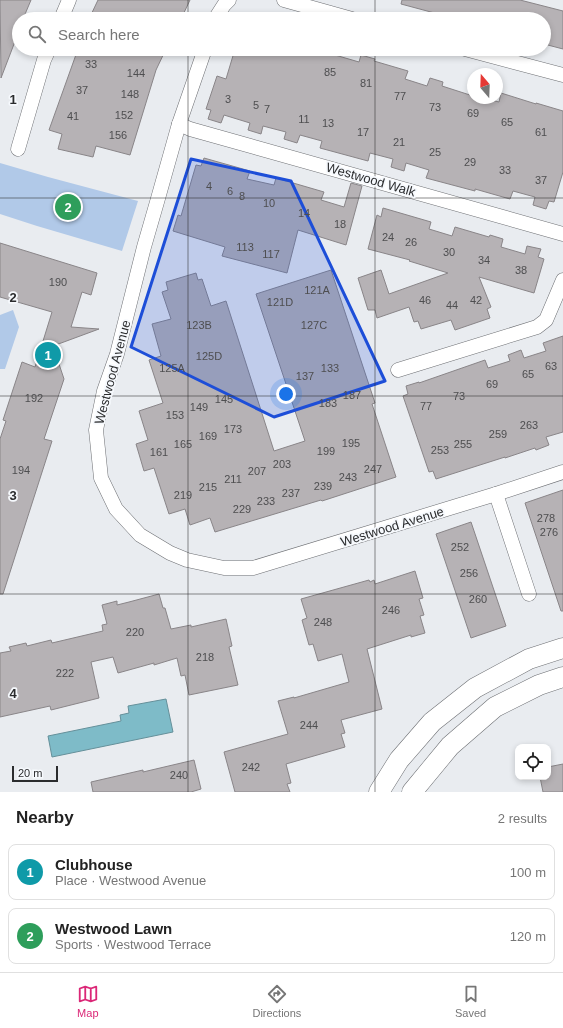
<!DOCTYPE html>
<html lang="en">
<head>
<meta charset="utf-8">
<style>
	:root { --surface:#fff; --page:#f6f6f6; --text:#222; --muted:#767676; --line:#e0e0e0; --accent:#db2777 }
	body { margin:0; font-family:Arial,sans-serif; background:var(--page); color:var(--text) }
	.controls { position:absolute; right:12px; bottom:12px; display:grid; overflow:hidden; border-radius:8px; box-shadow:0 2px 6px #0003 }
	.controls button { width:36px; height:36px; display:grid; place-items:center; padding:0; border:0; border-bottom:1px solid var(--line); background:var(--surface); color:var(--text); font:20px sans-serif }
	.compass { position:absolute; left:467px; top:68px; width:36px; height:36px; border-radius:50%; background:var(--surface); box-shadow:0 2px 6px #0003; rotate:341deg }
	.scale { position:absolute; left:12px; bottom:10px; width:46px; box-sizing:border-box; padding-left:4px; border:2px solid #2b2c2e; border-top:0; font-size:11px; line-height:14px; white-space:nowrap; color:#2b2c2e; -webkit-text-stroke:3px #f6f9fd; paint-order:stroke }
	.you { position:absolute; left:286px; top:394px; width:14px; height:14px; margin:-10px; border:3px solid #fff; border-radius:50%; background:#1a73e8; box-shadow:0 0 0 6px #1a73e833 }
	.badge { display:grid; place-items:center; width:26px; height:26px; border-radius:50%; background:var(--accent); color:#fff; font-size:13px; font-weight:700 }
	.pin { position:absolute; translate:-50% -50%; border:2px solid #fff; box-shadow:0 1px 4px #0006 }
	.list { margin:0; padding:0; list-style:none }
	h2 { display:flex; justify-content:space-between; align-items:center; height:52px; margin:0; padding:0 16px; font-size:17px }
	h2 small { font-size:13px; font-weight:400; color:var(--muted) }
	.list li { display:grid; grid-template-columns:26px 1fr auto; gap:12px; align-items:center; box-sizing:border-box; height:56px; margin:0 8px 8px; padding:0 8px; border:1px solid var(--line); border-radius:8px }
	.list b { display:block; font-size:15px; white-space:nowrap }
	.list p { margin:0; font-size:13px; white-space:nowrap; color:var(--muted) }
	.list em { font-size:13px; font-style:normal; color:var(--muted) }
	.icon { flex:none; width:22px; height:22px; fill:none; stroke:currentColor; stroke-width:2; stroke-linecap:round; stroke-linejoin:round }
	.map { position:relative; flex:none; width:563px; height:792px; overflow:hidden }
	.search { position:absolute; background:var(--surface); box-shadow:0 2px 6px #0003; left:12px; right:12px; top:12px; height:44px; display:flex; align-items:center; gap:10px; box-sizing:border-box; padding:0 14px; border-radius:22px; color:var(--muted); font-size:15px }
	.sheet { height:180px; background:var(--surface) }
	nav { display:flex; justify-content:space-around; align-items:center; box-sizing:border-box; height:56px; border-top:1px solid var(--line); background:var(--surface); font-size:11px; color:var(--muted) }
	nav a { display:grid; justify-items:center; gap:2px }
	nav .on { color:var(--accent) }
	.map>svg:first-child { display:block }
	.green { fill:#b1c9e8 }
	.water { fill:#7ebbc8; stroke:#65909a }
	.building { fill:#b6b2b5; stroke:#898588 }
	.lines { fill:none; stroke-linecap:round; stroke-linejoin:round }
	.street-casing { stroke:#6d6f73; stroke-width:15 }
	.secondary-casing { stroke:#6d6f73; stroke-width:21 }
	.street { stroke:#fff; stroke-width:14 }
	.secondary { stroke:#fff; stroke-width:20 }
	.marked { fill:#1d4ed8; fill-opacity:0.2; stroke:#1d4ed8; stroke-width:3; stroke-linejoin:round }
	.grid { fill:none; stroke:#2b2c2e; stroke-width:1; stroke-opacity:0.55 }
	.labels { text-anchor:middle; stroke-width:3.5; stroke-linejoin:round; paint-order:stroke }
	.number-label { font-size:11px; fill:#4e4e50 }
	.street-label { font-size:13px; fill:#2b2c2e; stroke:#f6f9fd }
	.grid-label { font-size:13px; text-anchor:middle; font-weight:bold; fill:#2b2c2e; stroke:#f6f9fd; stroke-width:3.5; stroke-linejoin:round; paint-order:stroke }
</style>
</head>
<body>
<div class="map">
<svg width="563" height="792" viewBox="0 0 563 792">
	<rect width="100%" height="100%" fill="#e9ecf0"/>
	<g class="green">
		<path d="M 0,163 L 48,177 L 138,201 L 122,251 L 37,226 L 0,214 Z"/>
		<path d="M 13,310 L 19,327 L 5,369 L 0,369 L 0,315 Z"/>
	</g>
	<path class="water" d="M 166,699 L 173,732 L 52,757 L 48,736 L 121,721 L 120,715 L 129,713 L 128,706 Z"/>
	<g class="building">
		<path d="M 0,0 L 31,0 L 23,19 L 19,19 L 19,31 L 1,78 Z"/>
		<path d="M 98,0 L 190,0 L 181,19 L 89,19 Z"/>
		<path d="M 402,0 L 520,0 L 563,11 L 563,49 L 544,44 L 544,19 L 457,19 L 401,4 Z"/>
		<path d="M 78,49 L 166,49 L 156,70 L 130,155 L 96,146 L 93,157 L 58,149 L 62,134 L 49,130 Z"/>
		<path d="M 235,49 L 337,49 L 335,55 L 359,62 L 361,55 L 375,59 L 374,61 L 408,71 L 405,79 L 427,86 L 430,78 L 443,82 L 442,86 L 473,96 L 473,98 L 483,98 L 499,102 L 501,93 L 536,104 L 536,103 L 563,111 L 563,172 L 554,202 L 549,201 L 546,209 L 533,205 L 535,197 L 513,191 L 510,199 L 475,189 L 475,191 L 426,178 L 429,170 L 406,163 L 404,171 L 391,167 L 393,159 L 370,153 L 368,161 L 320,148 L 322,141 L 300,135 L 297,143 L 284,139 L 286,132 L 263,126 L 261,134 L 248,130 L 250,123 L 224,115 L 221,123 L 208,119 L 211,110 L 206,109 L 217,76 L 226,79 Z"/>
		<path d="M 204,158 L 250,171 L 247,179 L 274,185 L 276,178 L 324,192 L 321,200 L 344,207 L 351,183 L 362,186 L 346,245 L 298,230 L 287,273 L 222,256 L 225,247 L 173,231 L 178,215 L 181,216 L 196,165 L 201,166 Z"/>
		<path d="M 383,208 L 431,222 L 429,229 L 452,236 L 455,227 L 489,237 L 490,235 L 503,239 L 501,247 L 525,254 L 527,246 L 541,249 L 538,257 L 544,259 L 534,293 L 479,277 L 491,307 L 487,309 L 490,318 L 455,330 L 451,320 L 421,329 L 418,321 L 414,322 L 409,307 L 377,318 L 375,310 L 368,310 L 358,278 L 381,270 L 389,294 L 448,273 L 409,261 L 410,260 L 368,249 L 377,215 L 381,217 Z"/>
		<path d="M 0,243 L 97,273 L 91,295 L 82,292 L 71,327 L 99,329 L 53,346 L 64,379 L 44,439 L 52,441 L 3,594 L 0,594 L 0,439 L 6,421 L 3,420 L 22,362 L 35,367 L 52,312 L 0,297 Z"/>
		<path d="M 331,270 L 375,403 L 372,404 L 396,477 L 322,501 L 321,500 L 215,532 L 210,518 L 190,525 L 185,509 L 169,514 L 154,468 L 144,471 L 136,444 L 148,440 L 139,411 L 163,403 L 149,360 L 161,356 L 152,324 L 171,319 L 162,292 L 168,290 L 166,282 L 196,273 L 198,280 L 202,279 L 211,306 L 226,301 L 274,451 L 305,441 L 256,294 Z"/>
		<path d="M 563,336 L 563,432 L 546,437 L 549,445 L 536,450 L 535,448 L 505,458 L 505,457 L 436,479 L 433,471 L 429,472 L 403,396 L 408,394 L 406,386 L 419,382 L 419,383 L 485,360 L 488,368 L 510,361 L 508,355 L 521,350 L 524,358 L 546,351 L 543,343 Z"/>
		<path d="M 563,490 L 563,611 L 561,611 L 525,503 Z"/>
		<path d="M 471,522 L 506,626 L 471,638 L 436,534 Z"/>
		<path d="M 415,571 L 423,598 L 419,599 L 424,615 L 420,616 L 425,633 L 411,637 L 411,635 L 367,649 L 382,709 L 341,720 L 345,733 L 341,734 L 345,747 L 286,764 L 291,783 L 287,784 L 290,792 L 235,792 L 224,752 L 288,734 L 278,701 L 294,697 L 294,698 L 349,682 L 342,654 L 318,661 L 313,644 L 309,645 L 302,620 L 307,618 L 301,599 L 369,580 L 370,582 L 374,580 L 375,584 Z"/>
		<path d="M 159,594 L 163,608 L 165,608 L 171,629 L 191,625 L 191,627 L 226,619 L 232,646 L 229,647 L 238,685 L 189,695 L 185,675 L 181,676 L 177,658 L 154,665 L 154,663 L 118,673 L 113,657 L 91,662 L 99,698 L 51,710 L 50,706 L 0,717 L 0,653 L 11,651 L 9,647 L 26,643 L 27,646 L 51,640 L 52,643 L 103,631 L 102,625 L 107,624 L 102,605 L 117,601 L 117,605 L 129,602 Z"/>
		<path d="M 194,760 L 201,789 L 191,792 L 93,792 L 91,782 L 143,770 L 143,772 Z"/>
		<path d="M 563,764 L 563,792 L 543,792 L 540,777 L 548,777 L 548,767 Z"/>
	</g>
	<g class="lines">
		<g class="street-casing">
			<g id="street">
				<path d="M 284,0 L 352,19"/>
				<path d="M 61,19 L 69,0"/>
				<path d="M 215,19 L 224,5 L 229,0"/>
				<path d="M 205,49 L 179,124 L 157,202 L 144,247 L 117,354 L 104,391 L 96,430 L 101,478 L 116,509 L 140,535 L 170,553 L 187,560 L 224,568 L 253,568 L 496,494 L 563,472"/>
				<path d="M 465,49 L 563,75"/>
				<path d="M 179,124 L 190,129 L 563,234"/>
				<path d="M 18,149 L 44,60 L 49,49"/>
				<path d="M 398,370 L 537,327 L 546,320 L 563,280"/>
				<path d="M 496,494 L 529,594"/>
			</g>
		</g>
		<g class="secondary-casing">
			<g id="secondary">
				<path d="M 379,792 L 399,760 L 432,722 L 475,688 L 529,659 L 563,648"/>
				<path d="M 412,792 L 450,746 L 495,707 L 539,685 L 563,677"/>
			</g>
		</g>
		<use href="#street" class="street"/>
		<use href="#secondary" class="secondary"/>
	</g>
	<path class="marked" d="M 191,159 L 291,181 L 385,381 L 274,417 L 131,347 Z"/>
	<path class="grid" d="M 188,0 L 188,19M 375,0 L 375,19M 188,49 L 188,792M 375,49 L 375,792M 0,198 L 563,198M 0,396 L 563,396M 0,594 L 563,594"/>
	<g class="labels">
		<g class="number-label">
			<text x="91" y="68">33</text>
			<text x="330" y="76">85</text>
			<text x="136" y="77">144</text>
			<text x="366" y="87">81</text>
			<text x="82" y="94">37</text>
			<text x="130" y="98">148</text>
			<text x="400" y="100">77</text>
			<text x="228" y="103">3</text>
			<text x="256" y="109">5</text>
			<text x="435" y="111">73</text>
			<text x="267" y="113">7</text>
			<text x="473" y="117">69</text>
			<text x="124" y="119">152</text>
			<text x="73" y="120">41</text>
			<text x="304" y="123">11</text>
			<text x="507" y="126">65</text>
			<text x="328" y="127">13</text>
			<text x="363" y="136">17</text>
			<text x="541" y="136">61</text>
			<text x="118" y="139">156</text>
			<text x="399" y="146">21</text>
			<text x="435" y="156">25</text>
			<text x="470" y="166">29</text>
			<text x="505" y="174">33</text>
			<text x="541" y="184">37</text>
			<text x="209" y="190">4</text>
			<text x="230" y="195">6</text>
			<text x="242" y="200">8</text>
			<text x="269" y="207">10</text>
			<text x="304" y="217">14</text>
			<text x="340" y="228">18</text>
			<text x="388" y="241">24</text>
			<text x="411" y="246">26</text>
			<text x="245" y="251">113</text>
			<text x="449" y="256">30</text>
			<text x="271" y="258">117</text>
			<text x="484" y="264">34</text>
			<text x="521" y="274">38</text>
			<text x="58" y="286">190</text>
			<text x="317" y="294">121A</text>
			<text x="425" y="304">46</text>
			<text x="476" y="304">42</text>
			<text x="280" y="306">121D</text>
			<text x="452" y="309">44</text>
			<text x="199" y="329">123B</text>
			<text x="314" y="329">127C</text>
			<text x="209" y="360">125D</text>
			<text x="551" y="370">63</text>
			<text x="172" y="372">125A</text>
			<text x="330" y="372">133</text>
			<text x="528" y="378">65</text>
			<text x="305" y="380">137</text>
			<text x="492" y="388">69</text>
			<text x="352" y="399">187</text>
			<text x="459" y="400">73</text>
			<text x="34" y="402">192</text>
			<text x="224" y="403">145</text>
			<text x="328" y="407">183</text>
			<text x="426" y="410">77</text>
			<text x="199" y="411">149</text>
			<text x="175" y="419">153</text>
			<text x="529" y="429">263</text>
			<text x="233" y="433">173</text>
			<text x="498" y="438">259</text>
			<text x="208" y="440">169</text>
			<text x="351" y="447">195</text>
			<text x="183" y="448">165</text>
			<text x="463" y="448">255</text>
			<text x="440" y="454">253</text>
			<text x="326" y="455">199</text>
			<text x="159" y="456">161</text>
			<text x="282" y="468">203</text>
			<text x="373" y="473">247</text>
			<text x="21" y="474">194</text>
			<text x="257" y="475">207</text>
			<text x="348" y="481">243</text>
			<text x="233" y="483">211</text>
			<text x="323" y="490">239</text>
			<text x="208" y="491">215</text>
			<text x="291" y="497">237</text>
			<text x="183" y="499">219</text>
			<text x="266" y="505">233</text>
			<text x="242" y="513">229</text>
			<text x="546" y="522">278</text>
			<text x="549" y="536">276</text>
			<text x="460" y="551">252</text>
			<text x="469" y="577">256</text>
			<text x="478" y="603">260</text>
			<text x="391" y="614">246</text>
			<text x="323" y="626">248</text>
			<text x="135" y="636">220</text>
			<text x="205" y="661">218</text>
			<text x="65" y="677">222</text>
			<text x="309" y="729">244</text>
			<text x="251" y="771">242</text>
			<text x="179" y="779">240</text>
		</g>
		<g class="street-label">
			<text transform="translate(371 179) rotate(16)" y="5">Westwood Walk</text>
			<text transform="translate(112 372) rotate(-75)" y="5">Westwood Avenue</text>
			<text transform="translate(392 526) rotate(-17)" y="5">Westwood Avenue</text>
		</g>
	</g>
	<g class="grid-label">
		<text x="13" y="104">1</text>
		<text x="13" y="302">2</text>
		<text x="13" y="500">3</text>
		<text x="13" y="698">4</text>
	</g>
</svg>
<div class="controls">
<button><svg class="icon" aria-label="locate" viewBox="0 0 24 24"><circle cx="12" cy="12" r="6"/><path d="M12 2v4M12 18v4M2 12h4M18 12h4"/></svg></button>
</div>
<svg class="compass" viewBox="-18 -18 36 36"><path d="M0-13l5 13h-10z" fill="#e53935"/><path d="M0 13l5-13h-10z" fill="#767676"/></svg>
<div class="scale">20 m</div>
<div class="you"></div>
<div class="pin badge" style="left:48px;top:355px;background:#0f9aa8">1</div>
<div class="pin badge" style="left:68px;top:207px;background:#2e9e5b">2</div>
<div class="search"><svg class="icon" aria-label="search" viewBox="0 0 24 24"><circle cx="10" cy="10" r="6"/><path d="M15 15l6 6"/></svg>Search here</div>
</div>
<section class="sheet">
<h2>Nearby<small>2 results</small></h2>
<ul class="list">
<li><span class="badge" style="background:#0f9aa8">1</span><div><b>Clubhouse</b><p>Place · Westwood Avenue</p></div><em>100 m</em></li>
<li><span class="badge" style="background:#2e9e5b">2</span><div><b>Westwood Lawn</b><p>Sports · Westwood Terrace</p></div><em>120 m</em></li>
</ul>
</section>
<nav>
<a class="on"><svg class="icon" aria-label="map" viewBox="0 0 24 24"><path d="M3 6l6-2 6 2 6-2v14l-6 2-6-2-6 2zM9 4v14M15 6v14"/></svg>Map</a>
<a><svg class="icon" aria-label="directions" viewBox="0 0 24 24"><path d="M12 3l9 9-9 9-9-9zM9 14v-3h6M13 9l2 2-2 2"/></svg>Directions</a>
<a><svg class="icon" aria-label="saved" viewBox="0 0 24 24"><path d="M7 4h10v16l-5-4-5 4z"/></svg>Saved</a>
</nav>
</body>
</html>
